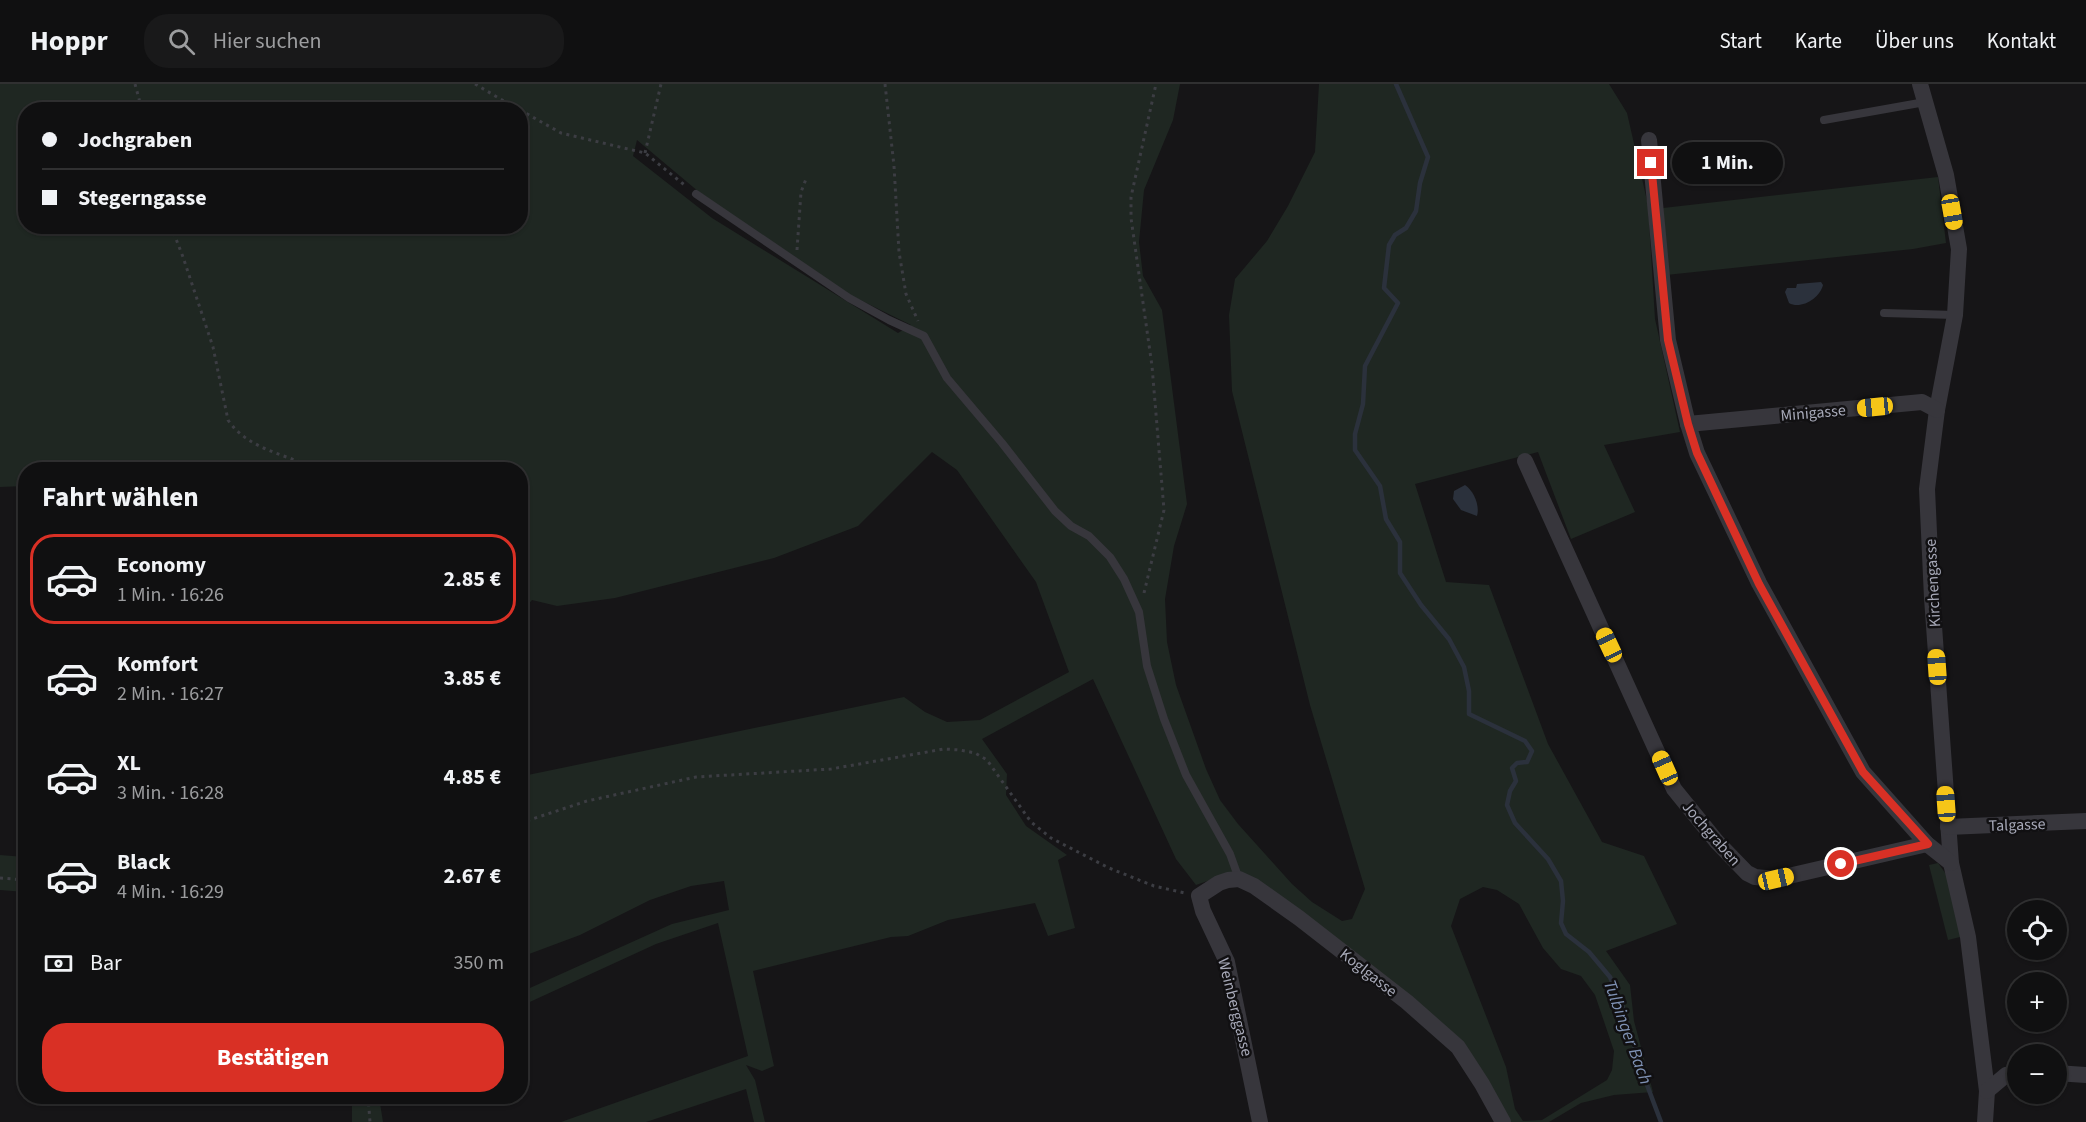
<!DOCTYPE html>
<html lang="de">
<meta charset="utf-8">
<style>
:root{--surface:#101011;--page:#19191a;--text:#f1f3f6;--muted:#9c9d9f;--line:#303031;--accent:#d93025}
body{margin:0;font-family:"Source Sans 3",sans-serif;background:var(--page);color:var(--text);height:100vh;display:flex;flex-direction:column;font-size:22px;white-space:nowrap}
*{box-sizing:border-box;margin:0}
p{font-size:20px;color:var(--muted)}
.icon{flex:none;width:33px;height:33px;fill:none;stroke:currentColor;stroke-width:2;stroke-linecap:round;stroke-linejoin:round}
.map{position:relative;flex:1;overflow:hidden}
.drawer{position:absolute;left:18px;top:378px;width:510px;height:642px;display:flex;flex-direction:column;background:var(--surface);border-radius:24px;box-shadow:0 2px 4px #0004,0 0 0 2px var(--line)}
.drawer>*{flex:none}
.guide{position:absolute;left:18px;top:18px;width:510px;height:132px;border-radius:24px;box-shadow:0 2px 4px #0004,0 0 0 2px var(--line);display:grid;align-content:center;height:132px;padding:0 24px;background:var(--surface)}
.buttons{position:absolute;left:2007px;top:816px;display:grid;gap:12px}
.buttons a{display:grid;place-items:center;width:60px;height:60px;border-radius:50%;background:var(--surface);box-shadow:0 2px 4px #0004,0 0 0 2px var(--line);font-size:30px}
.end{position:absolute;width:27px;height:27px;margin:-14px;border:8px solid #d93025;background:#fff;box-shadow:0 0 0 3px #fff}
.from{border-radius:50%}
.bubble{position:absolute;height:42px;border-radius:21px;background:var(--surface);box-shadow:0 2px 4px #0004,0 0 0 2px var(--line);font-size:20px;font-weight:700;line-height:42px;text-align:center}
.car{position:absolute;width:18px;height:36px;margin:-18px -9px;border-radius:8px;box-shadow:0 0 4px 2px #0007;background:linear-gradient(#f5c518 24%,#345 0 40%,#f5c518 0 76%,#345 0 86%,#f5c518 0)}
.guide b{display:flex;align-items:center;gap:21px;height:57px;font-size:22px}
.guide b+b{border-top:2px solid var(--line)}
.guide i{width:15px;height:15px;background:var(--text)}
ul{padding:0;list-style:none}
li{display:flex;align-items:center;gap:18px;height:90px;margin:0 12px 9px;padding:0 12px;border:3px solid transparent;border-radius:24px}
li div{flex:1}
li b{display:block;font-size:22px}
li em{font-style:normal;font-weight:700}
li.on{border-color:var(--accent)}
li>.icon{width:54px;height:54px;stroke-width:1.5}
h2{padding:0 24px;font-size:27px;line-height:72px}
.pay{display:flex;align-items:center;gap:15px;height:66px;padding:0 24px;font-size:22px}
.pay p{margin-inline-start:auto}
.primary-button{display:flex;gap:12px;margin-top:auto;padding:12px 24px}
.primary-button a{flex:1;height:69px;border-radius:24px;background:var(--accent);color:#fff;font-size:24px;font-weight:700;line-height:69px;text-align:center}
header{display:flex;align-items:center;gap:36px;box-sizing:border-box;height:84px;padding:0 30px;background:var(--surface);border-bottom:2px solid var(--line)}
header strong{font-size:28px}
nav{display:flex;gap:33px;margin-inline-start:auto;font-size:21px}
.search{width:420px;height:54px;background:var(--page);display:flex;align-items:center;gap:15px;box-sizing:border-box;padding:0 21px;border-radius:24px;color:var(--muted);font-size:22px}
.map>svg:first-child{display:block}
</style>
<header>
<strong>Hoppr</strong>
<div class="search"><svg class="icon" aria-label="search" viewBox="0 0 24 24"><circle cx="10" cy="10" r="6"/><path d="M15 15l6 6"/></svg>Hier suchen</div>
<nav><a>Start</a><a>Karte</a><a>Über uns</a><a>Kontakt</a></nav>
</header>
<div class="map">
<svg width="2086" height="1038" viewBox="0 0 2086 1038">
<rect width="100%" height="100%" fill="#161517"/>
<g fill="#1f2722" fill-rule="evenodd">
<path d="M 0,0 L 1180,0 L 1173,36 L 1144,106 L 1139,158 L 1143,192 L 1162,226 L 1187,420 L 1174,462 L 1165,515 L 1167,558 L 1176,601 L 1206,685 L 1220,716 L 1238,740 L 1292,800 L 1312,818 L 1342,837 L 1352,835 L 1365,805 L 1310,621 L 1232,307 L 1229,231 L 1235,195 L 1267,157 L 1288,122 L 1315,68 L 1319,0 L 1609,0 L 1627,29 L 1648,121 L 1655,235 L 1680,348 L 1604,361 L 1635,428 L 1571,455 L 1538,368 L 1415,400 L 1446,498 L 1489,501 L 1548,660 L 1602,758 L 1644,772 L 1677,840 L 1606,867 L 1630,901 L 1634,937 L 1653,1008 L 1614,1011 L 1581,1019 L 1549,1038 L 1508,1038 L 1470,972 L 1256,798 L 1222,792 L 1196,801 L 1176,775 L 1093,595 L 982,655 L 1007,690 L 1006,711 L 1026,742 L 1067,771 L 1058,776 L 1075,844 L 1048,852 L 1035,819 L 948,836 L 908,852 L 891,853 L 753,887 L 774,982 L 762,987 L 746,981 L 755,996 L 765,1038 L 754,1038 L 746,1005 L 646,1038 L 561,1038 L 748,972 L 718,839 L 656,860 L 521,922 L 521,908 L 672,840 L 729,826 L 724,797 L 691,802 L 650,816 L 580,851 L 521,873 L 521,675 L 523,692 L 904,613 L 925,628 L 947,638 L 980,636 L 1069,588 L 1036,498 L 957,386 L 932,368 L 858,442 L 774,474 L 615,514 L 557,522 L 532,516 L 521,528 L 520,386 L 26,386 L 25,402 L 0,403 ZM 26,26 L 520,26 L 520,142 L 26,142 ZM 637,56 L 699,108 L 852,212 L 911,241 L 898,249 L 712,134 L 633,72 ZM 1483,803 L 1497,806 L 1519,820 L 1543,864 L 1561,885 L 1581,892 L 1595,911 L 1614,967 L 1612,986 L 1607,996 L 1542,1036 L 1523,1037 L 1515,1025 L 1506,983 L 1451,842 L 1460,815 Z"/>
<path d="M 1938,93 L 1946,159 L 1913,165 L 1666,191 L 1663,124 Z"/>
<path d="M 0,771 L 25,773 L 25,808 L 0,806 Z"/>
<path d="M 1938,779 L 1951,797 L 1964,852 L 1948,856 L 1929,781 Z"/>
<path d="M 352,1013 L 379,1013 L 383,1038 L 352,1038 Z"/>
</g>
<g fill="#2b313c">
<path d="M 1821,198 L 1823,201 C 1820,214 1801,226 1789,219 L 1785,208 L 1787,204 L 1796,204 L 1797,200 Z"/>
<path d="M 1465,401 C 1474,407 1480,422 1477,432 L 1461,426 L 1453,415 L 1454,407 Z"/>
</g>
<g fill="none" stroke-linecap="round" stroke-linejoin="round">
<path stroke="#2b313c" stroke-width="4.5" d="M 1396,0 L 1428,73 L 1420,99 L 1416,127 L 1406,144 L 1395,151 L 1389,161 L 1384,204 L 1398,219 L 1365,282 L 1363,320 L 1355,350 L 1355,366 L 1380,402 L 1386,435 L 1400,458 L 1400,489 L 1421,521 L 1449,555 L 1464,583 L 1469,607 L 1469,630 L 1525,657 L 1532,667 L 1527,678 L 1517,679 L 1512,684 L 1516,697 L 1510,707 L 1507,721 L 1515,739 L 1548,775 L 1561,797 L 1563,817 L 1561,839 L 1566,850 L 1589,868 L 1610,893 L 1622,921 L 1641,985 L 1661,1038"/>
<g stroke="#3c3d43" stroke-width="3" stroke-dasharray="3 4.5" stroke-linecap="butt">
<path d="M 135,0 L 142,26"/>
<path d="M 475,0 L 519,26"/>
<path d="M 885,0 L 894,82 L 899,168 L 906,210 L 918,237"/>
<path d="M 520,26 L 561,49 L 645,69 L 687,103"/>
<path d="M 645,69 L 661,0"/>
<path d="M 171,142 L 183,173 L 213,263 L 228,336 C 248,366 289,371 319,386"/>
<path d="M 797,166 L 801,108 L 806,95"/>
<path d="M 1144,509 L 1164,426 L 1152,282 L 1131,134 L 1131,113 L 1156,0"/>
<path d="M 520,739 L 587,717 L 696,693 L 831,685 L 944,665 L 960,666 L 975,669 L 987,676 L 1031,738 L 1051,754 L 1109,784 L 1154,802 L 1185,809"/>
<path d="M 0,794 L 26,796"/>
<path d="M 368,1012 L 370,1038"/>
</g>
<g stroke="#37363c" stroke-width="8">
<path d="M 1824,36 L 1925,18"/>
<path d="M 696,110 L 849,214 L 889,236 L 924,252 L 947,294 L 1002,359 L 1055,427 L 1071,442 L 1089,452 L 1110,473 L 1124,495 L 1139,528 L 1147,582 L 1164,635 L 1186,691 L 1230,770 L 1239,795"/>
<path d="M 1884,229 L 1955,231"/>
</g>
<g stroke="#37363c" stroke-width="16">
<path d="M 1920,0 L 1946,91 L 1959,165 L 1955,231 L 1937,326 L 1927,405 L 1932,514 L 1951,779 L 1968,853 L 1987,1007 L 1985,1038"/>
<path d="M 1649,56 L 1668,256 L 1688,340 L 1697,369 L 1759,499 L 1863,688 L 1927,760 L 1951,779"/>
<path d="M 1688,340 L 1922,318 L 1937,326"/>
<path d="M 1525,377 L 1674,705 L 1717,758 L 1747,789 L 1755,793 L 1776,795 L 1927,760"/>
<path d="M 1948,743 L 2086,737"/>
<path d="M 2056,989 L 2086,991"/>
<path d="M 1987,1007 L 2006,991 L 2018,989"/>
<path d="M 1260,1038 L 1227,878 L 1203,827 L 1199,812 L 1219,799 L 1228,796 L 1239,795 L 1254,802 L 1299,834 L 1407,918 L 1458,963 L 1482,1000 L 1503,1038"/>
</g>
</g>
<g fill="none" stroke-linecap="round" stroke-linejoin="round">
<path stroke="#d93025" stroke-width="8" d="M 1651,79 L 1668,256 L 1688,340 L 1697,369 L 1759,500 L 1863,688 L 1928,760 L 1841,780"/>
</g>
<g text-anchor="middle" stroke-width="5" stroke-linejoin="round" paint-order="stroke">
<g font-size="16" fill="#a7a9b8" stroke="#111012">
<text transform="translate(1813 328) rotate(-5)" y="6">Minigasse</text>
<text transform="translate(1932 499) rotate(-93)" y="6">Kirchengasse</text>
<text transform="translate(2017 740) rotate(-2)" y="6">Talgasse</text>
<text transform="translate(1712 749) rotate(49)" y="6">Jochgraben</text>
<text transform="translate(1369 888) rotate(38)" y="6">Koglgasse</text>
<text transform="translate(1236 923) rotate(76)" y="6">Weinberggasse</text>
</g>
<g font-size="18" font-style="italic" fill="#7e90b3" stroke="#111012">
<text transform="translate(1628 948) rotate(70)" y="6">Tulbinger Bach</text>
</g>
</g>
</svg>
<div class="buttons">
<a><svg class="icon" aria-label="locate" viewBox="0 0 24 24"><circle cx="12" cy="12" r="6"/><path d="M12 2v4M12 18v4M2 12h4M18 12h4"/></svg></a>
<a>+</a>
<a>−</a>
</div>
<i class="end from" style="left:1841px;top:780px"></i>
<i class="end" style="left:1651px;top:79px"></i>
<div class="bubble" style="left:1672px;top:58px;width:111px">1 Min.</div>
<i class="car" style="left:1952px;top:128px;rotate:170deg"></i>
<i class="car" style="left:1875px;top:323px;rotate:264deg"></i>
<i class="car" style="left:1609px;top:561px;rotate:335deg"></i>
<i class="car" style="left:1937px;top:583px;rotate:356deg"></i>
<i class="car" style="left:1665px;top:684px;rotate:336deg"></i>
<i class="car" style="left:1946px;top:720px;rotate:356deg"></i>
<i class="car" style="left:1776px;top:795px;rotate:77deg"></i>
<div class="guide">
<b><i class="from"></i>Jochgraben</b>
<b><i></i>Stegerngasse</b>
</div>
<section class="drawer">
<h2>Fahrt wählen</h2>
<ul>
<li class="on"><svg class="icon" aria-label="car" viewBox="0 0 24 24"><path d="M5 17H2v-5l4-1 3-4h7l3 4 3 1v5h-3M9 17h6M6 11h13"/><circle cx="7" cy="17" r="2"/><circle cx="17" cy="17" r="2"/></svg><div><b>Economy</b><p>1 Min. · 16:26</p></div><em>2.85 €</em></li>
<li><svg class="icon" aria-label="car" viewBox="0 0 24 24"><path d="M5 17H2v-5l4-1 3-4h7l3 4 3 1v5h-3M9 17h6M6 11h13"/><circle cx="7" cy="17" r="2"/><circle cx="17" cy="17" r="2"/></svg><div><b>Komfort</b><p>2 Min. · 16:27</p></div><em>3.85 €</em></li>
<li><svg class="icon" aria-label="car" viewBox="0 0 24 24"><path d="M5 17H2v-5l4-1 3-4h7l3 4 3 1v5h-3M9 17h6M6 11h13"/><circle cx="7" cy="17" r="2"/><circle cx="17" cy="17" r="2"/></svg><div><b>XL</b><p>3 Min. · 16:28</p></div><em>4.85 €</em></li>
<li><svg class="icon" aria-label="car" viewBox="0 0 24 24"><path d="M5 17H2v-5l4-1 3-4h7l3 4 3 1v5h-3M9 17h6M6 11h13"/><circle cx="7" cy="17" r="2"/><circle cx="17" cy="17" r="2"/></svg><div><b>Black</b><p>4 Min. · 16:29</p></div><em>2.67 €</em></li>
</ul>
<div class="pay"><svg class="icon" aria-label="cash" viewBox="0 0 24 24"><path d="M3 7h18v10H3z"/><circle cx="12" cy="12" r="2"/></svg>Bar<p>350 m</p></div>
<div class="primary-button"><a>Bestätigen</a></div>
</section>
</div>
